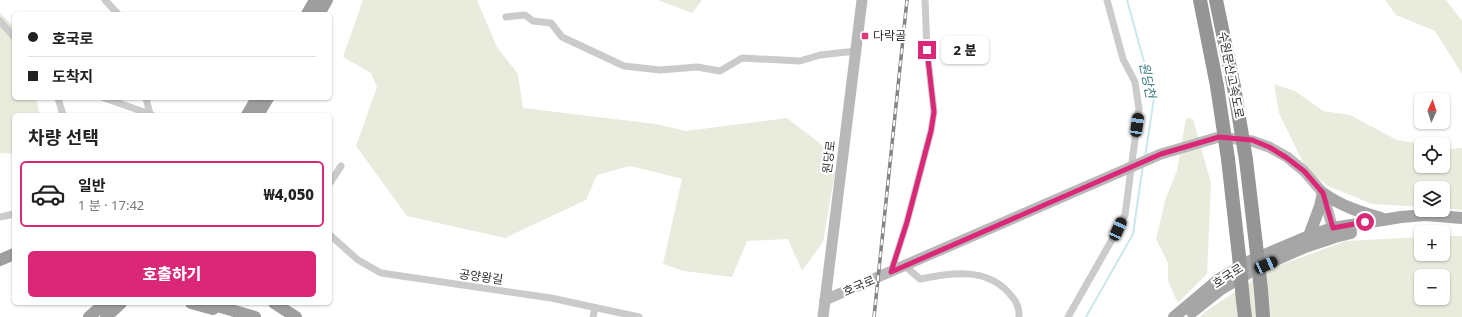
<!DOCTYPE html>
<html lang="ko">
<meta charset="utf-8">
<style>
:root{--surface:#fff;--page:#f2f2f2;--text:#222;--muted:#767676;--line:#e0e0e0;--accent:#db2777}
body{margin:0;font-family:"Noto Sans","Noto Sans KR",sans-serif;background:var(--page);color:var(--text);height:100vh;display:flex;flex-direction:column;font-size:15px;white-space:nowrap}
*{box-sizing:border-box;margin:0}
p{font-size:13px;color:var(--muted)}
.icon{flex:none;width:22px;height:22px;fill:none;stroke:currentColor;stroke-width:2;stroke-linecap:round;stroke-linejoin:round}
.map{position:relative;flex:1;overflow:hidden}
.sheet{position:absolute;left:12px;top:113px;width:320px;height:192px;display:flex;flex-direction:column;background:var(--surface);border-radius:6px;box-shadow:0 1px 3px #0004}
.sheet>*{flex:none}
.hud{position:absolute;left:12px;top:12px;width:320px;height:88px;border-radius:6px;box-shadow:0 1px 3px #0004;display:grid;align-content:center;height:88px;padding:0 16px;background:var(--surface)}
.needle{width:26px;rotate:3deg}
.fabs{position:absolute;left:1414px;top:93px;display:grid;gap:8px}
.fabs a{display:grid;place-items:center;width:36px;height:36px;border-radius:6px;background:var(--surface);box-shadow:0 1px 3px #0004;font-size:20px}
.end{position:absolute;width:18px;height:18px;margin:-9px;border:5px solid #db2777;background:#fff;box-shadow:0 0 0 2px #fff}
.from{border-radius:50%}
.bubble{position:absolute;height:28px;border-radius:6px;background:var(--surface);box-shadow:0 1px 3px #0004;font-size:13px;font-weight:800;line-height:28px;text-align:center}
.car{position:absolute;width:12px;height:24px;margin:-12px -6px;border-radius:5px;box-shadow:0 0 3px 1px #0007;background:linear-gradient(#222 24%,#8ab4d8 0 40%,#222 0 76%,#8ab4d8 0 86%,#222 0)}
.hud b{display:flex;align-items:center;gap:14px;height:38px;font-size:15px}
.hud b+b{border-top:1px solid var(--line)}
.hud i{width:10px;height:10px;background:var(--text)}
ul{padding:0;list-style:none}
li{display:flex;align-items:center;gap:12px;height:66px;margin:0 8px 6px;padding:0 8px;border:2px solid transparent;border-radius:6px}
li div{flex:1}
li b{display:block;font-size:15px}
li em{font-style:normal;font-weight:800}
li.selected{border-color:var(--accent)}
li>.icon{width:36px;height:36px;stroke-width:1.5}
h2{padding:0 16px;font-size:18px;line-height:48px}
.cta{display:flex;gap:8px;margin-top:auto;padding:8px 16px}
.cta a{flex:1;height:46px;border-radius:6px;background:var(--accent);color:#fff;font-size:16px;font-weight:800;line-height:46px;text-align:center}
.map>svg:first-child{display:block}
</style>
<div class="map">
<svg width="1462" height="317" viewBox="0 0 1462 317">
<rect width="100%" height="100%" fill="#fff"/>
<g fill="#e9ebdd" fill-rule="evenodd">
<path d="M 363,0 L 477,0 L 497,47 L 518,74 L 523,108 L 656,124 L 686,131 L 787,118 L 822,145 L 835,172 L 823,242 L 802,271 L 788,239 L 747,241 L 732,277 L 684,271 L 663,264 L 682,179 L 630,166 L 597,175 L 586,200 L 505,238 L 407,216 L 356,146 L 377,87 L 371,73 L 343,57 Z"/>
<path d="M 658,0 L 702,0 L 692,13 Z"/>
<path d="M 1385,0 L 1446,0 L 1462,21 L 1462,74 L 1435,31 L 1396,15 Z"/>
<path d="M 0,13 L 14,27 L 14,98 L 36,98 L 40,115 L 14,115 L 14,154 L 0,153 Z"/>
<path d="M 1274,84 L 1295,91 L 1323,111 L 1350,115 L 1397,140 L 1422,144 L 1421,166 L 1443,166 L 1443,148 L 1452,149 L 1462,148 L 1462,210 L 1443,208 L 1443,188 L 1421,188 L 1421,207 L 1372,204 L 1328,186 L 1306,169 L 1279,113 Z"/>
<path d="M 1186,118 L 1193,119 L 1211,183 L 1207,274 L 1178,303 L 1168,281 L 1168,263 L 1156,239 L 1166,197 L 1177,171 Z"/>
<path d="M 1443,236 L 1462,236 L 1462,317 L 1200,317 L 1206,311 L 1272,268 L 1346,241 L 1421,237 L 1421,254 L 1443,254 ZM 1421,276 L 1443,276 L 1443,298 L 1421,298 Z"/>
</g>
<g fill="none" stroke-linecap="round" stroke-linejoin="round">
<g stroke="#cae8ea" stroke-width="2">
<path d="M 1127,0 L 1154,98 L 1145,157"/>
<path d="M 1086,317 L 1133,234 L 1143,165"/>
</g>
<g stroke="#cbcbcb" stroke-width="7">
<path d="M 105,0 L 118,14"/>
<path d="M 506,17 L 525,15 L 533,21 L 551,23 L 562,37 L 624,66 L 660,70 L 697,67 L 720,71 L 742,58 L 800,61 L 820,55 L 856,51"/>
<path d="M 0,21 L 14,37"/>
<path d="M 58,98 L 63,115"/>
<path d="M 104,98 L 150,114"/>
<path d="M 146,98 L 150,114 L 152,115"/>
<path d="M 330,183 L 341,166"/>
<path d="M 0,217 L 14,214"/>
<path d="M 330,235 L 358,260 L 381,273 L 551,298 L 639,317"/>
<path d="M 905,266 L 920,279 C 950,273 985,267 1008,292 C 1011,296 1016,300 1017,305 C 1019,308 1019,313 1019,317"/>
<path d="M 891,272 L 907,222 L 931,131 L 934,112 L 927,50 L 925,0"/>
<path d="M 593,317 L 595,308"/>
<path d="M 1068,317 L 1118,229 L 1125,215 L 1139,109 L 1135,82 L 1123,59 L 1107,0"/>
</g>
<g stroke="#b8b8b8" stroke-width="11">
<path d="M 825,300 L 1161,154 L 1219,137 L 1252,141 L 1269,147 L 1287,157 L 1304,171 L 1323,193 L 1335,237"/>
<path d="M 823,317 L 862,0"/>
</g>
<g stroke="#a6a6a6" stroke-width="12">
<path d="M 1309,236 L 1320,206 L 1323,193 C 1341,206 1360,212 1381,218"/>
<path d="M 1192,312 L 1221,289 L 1253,270 L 1305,247 L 1335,237 L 1351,233"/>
<path d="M 1174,317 L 1218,280 L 1250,261 L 1309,236 L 1333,228 L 1401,217 L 1425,215 L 1462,218"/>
</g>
<g stroke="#9e9e9e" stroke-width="12">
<path d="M 307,14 L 315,0"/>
<path d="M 319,14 L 327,0"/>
<path d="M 247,115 L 257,98"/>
<path d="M 258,115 L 268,98"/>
<path d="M 0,260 L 14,254"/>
<path d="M 191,303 L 213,309"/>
<path d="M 207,303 L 255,317"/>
<path d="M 274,303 L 296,317"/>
<path d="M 89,317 L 105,303"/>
<path d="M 106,317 L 121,303"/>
</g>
<g stroke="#959595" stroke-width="14">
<path d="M 1200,0 L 1217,86"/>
<path d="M 1216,0 L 1234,87"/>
<path d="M 1228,159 L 1239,256"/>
<path d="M 1246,160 L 1256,245"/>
<path d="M 1261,290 L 1263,317"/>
<path d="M 1243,301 L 1245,317"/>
</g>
<g stroke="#838383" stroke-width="3.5">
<path id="rail" d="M 874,317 L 907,0"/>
</g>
<use href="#rail" stroke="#fff" stroke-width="2" stroke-dasharray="6" stroke-linecap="butt"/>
<g stroke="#959595" stroke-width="14">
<path d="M 1217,86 L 1228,159"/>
<path d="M 1234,87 L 1246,160"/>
<path d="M 1256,245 L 1261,290"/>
<path d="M 1239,256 L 1243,301"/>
</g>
</g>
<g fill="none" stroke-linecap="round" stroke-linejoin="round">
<path stroke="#db2777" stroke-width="5" d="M 927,50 L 934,112 L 931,131 L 907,222 L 891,272 L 1161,154 L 1219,137 L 1252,140 L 1269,147 L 1287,158 L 1304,171 L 1323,193 L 1333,228 L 1365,222"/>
</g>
<rect fill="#db3a7a" stroke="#fff" stroke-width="1.5" x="861" y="32" width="8" height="8" rx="2"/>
<g text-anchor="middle" stroke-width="4" stroke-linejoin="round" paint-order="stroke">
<g font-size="12" fill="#2e2e2e" stroke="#fff" text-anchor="start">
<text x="873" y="40">다락골</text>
</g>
<g font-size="12" fill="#2e2e2e" stroke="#fff">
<text transform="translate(1231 75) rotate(79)" y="4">수원문산고속도로</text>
<text transform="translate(829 157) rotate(-83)" y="4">원당로</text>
<text transform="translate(1228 276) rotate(-33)" y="4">호국로</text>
<text transform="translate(481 277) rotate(8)" y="4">공양왕길</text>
<text transform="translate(859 286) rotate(-23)" y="4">호국로</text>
</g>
<g font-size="13" font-style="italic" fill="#3c7b80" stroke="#fff">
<text transform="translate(1148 80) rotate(78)" y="5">원당천</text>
</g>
</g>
</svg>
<div class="fabs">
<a><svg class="needle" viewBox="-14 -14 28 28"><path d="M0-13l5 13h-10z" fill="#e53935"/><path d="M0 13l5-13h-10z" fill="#767676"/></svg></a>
<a><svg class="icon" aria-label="locate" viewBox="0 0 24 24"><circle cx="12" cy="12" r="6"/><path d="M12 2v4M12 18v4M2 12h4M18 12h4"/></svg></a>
<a><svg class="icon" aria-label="layers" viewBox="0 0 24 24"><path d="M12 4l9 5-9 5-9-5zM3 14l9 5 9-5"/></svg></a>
<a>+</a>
<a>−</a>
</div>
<i class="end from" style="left:1365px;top:222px"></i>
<i class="end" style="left:927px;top:50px"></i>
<div class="bubble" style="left:941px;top:36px;width:48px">2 분</div>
<i class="car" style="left:1137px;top:125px;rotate:8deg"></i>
<i class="car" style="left:1118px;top:229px;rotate:24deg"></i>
<i class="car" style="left:1266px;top:265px;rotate:66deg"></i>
<div class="hud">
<b><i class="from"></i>호국로</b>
<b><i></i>도착지</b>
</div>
<section class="sheet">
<h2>차량 선택</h2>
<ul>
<li class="selected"><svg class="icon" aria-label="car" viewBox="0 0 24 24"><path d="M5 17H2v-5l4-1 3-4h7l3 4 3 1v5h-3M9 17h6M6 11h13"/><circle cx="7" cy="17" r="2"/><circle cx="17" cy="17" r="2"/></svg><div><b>일반</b><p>1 분 · 17:42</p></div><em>₩4,050</em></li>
</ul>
<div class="cta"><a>호출하기</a></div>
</section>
</div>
